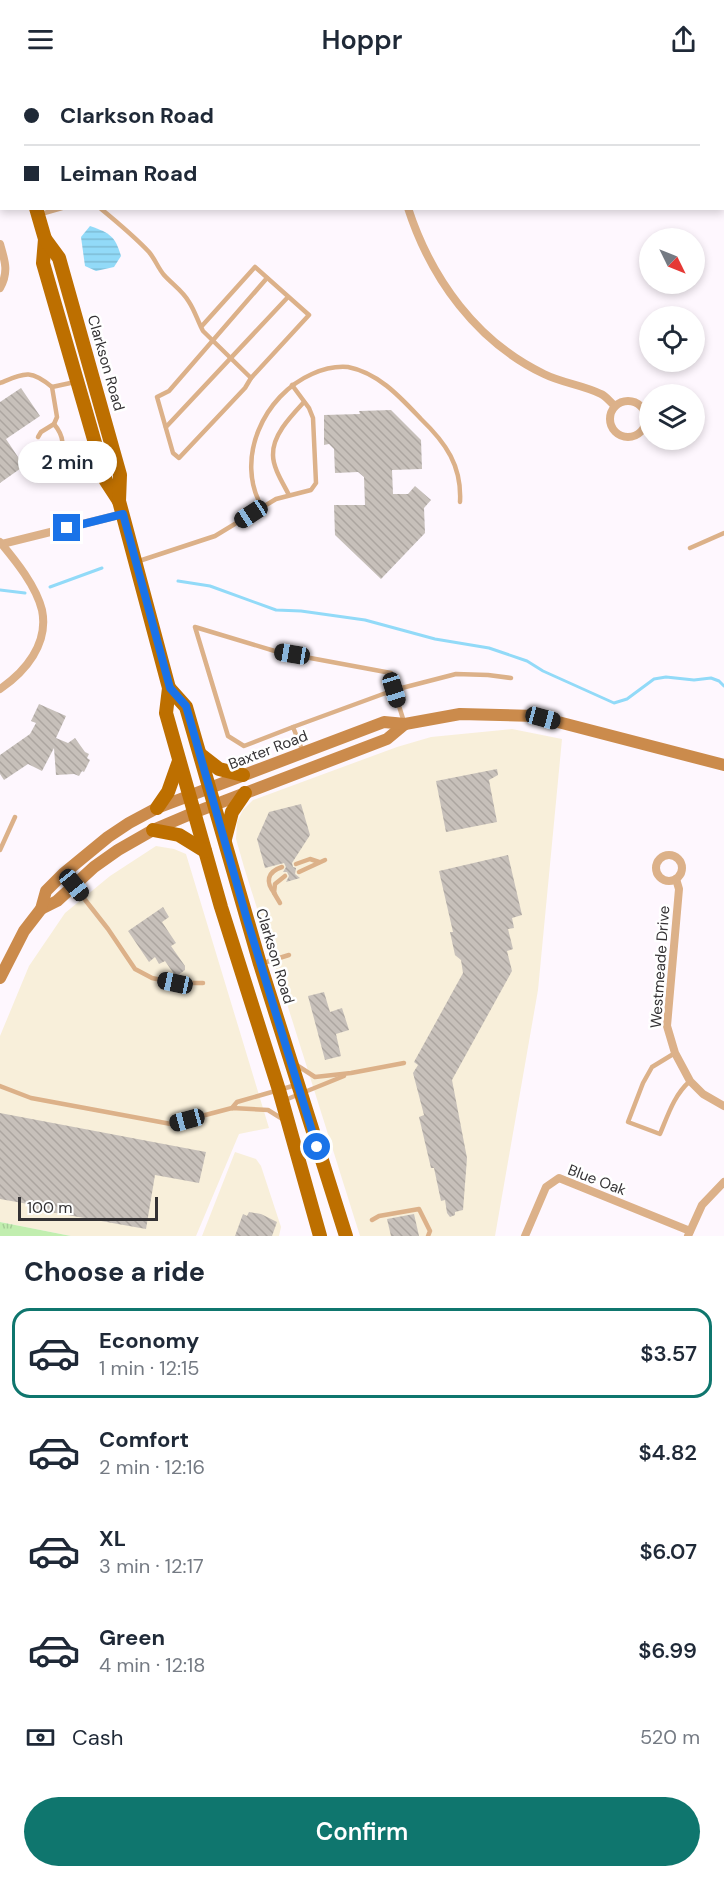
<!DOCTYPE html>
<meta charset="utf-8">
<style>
:root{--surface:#fff;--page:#f6f6f7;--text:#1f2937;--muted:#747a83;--line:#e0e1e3;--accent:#0f766e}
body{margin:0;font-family:"DM Sans",sans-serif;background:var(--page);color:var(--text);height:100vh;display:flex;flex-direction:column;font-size:22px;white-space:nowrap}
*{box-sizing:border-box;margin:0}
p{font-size:20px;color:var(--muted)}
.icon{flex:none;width:33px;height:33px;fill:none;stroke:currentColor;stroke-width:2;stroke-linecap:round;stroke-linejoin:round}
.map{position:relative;height:1158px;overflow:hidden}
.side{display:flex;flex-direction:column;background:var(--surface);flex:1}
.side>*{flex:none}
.top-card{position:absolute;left:0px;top:0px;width:724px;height:132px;box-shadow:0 3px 9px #0003;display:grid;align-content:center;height:132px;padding:0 24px;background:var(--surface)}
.needle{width:39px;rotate:133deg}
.controls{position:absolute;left:639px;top:150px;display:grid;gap:12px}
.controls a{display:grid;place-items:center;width:66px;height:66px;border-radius:50%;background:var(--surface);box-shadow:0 3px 9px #0003;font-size:30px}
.scale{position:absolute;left:18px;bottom:15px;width:140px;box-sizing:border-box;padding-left:6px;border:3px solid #343234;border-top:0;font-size:16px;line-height:21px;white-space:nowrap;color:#343234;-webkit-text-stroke:4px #fff;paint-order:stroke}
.end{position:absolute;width:27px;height:27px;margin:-14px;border:8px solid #1a73e8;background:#fff;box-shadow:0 0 0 3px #fff}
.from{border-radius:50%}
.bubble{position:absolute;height:42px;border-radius:21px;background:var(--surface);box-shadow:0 3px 9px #0003;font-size:20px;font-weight:600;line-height:42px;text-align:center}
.car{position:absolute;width:18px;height:36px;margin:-18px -9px;border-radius:8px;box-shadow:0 0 4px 2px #0007;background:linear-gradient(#222 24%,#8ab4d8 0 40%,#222 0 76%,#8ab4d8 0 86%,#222 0)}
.top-card b{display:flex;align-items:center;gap:21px;height:57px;font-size:22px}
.top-card b+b{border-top:2px solid var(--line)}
.top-card i{width:15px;height:15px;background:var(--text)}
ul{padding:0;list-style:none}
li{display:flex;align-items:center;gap:18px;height:90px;margin:0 12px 9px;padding:0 12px;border:3px solid transparent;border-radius:18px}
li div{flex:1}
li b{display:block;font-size:22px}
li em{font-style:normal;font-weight:600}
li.selected{border-color:var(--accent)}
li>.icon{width:54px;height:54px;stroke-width:1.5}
h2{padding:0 24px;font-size:27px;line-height:72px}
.pay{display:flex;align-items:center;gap:15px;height:66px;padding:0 24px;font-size:22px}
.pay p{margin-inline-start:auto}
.primary-button{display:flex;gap:12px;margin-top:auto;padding:12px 24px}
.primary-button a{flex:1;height:69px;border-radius:36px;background:var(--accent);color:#fff;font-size:24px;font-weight:600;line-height:69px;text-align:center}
header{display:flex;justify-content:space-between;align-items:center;height:78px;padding:0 24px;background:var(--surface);font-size:27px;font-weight:600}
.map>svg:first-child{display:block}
</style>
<header><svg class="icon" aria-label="menu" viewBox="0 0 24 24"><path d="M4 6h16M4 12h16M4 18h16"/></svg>Hoppr<svg class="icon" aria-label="share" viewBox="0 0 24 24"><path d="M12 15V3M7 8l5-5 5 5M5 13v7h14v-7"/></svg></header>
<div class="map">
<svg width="724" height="1158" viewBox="0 0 724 1158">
<defs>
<pattern id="park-tufts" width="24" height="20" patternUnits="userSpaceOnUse" patternTransform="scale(1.5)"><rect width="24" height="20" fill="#c1eeaf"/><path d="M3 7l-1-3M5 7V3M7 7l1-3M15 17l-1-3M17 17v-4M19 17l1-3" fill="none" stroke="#a6cd97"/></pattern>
<pattern id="water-rules" width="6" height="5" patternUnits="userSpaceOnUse" patternTransform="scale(1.5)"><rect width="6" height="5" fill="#92daf8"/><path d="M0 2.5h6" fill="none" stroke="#7ebcd5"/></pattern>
<pattern id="building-back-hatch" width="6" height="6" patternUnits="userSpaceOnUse" patternTransform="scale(1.5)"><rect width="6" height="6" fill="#c7c0ba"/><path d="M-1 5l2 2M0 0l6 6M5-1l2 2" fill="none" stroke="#aca5a0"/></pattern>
</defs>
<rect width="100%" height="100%" fill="#fef7fe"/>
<g fill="#f8efda">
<path d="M 512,651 L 562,661 L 538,912 L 495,1158 L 360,1158 L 244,789 L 236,761 L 237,744 L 243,732 L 253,722 L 397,669 L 431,659 Z"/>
<path d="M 156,768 L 174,771 L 186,776 L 269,1050 L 239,1056 L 196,1158 L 71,1158 L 0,1144 L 0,958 L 29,888 L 65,835 L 110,798 Z"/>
<path d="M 235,1074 L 256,1081 L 261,1088 L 281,1149 L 279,1158 L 202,1158 Z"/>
</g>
<path fill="url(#park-tufts)" d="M 0,1144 L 71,1158 L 0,1158 Z"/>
<path fill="url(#water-rules)" d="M 90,148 C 110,155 115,158 121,178 L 114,189 L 96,193 L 85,188 L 81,159 Z"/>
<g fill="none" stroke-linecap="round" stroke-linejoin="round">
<g stroke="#92daf8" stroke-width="3">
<path d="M 178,503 L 210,508 L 276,532 L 301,533 L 365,542 L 435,561 L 489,570 L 527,583 L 543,593 L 614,625 L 627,621 L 654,601 L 666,599 L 694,602 L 711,600 L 719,603 L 724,608"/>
<path d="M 50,509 L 102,490"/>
<path d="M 0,512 L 25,515"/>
</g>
</g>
<g fill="url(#building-back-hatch)">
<path d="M 21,310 L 40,338 L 6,361 L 24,388 L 0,405 L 0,324 Z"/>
<path d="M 391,332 L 421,362 L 422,391 L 392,392 L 393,416 L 408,416 L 415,408 L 431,422 L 424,430 L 425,455 L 381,501 L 335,457 L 334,427 L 365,427 L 364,399 L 358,394 L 335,395 L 334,371 L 329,366 L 324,367 L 324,337 L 360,336 L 359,333 Z"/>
<path d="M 39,626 L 66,638 L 56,660 L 68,665 L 75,660 L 85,674 L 89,676 L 87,680 L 90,682 L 84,694 L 82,693 L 79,698 L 74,696 L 56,697 L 54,670 L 42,693 L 28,686 L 4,702 L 0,696 L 0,677 L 30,656 L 36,645 L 31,643 Z"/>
<path d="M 497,691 L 498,697 L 489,702 L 497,744 L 446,754 L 436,703 Z"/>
<path d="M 301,726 L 310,757 L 292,785 L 293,789 L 296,790 L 295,796 L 300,800 L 286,804 L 289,798 L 287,794 L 283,794 L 286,789 L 284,785 L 265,790 L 257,761 L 269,734 Z"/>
<path d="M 508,777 L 522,837 L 512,840 L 514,850 L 508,851 L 513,871 L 507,873 L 512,893 L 452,1002 L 467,1080 L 463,1132 L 455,1134 L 455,1137 L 450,1139 L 447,1135 L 445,1122 L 441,1123 L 434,1090 L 431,1090 L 419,1039 L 424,1037 L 413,995 L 418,987 L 414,984 L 463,895 L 461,882 L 455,877 L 450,854 L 453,854 L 439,793 Z"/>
<path d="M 163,829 L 169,839 L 162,844 L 176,865 L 171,868 L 185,888 L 185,892 L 178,897 L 174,896 L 165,883 L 159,886 L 155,879 L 149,884 L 128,853 Z"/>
<path d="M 324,914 L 330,934 L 342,930 L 349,952 L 336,956 L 341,978 L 325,982 L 308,918 Z"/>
<path d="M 0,1035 L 206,1074 L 199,1105 L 155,1097 L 146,1151 L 28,1130 L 28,1126 L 0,1121 Z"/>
<path d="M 249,1134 L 261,1136 L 277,1144 L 272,1158 L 235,1158 L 243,1136 L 247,1138 Z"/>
<path d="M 414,1136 L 419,1158 L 391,1158 L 387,1141 Z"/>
</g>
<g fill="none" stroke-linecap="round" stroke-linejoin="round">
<g stroke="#dcb189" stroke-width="4.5">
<path d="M 100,130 C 117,144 134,158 149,174 C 155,181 158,190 164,197 C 172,206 183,213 189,224 C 195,233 198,244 203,253 L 251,300 L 309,237 L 255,189 L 201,249"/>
<path d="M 41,136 L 62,130"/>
<path d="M 251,300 L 245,310 L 179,380 L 173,375 L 157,319 L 169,313 L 267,200"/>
<path d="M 0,305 C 25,295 30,291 52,309 L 75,304"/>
<path d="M 52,309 L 57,339 L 54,346"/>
<path d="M 166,349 L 288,219"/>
<path d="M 35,371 L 36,381 L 48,389 L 59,385 C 64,369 65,359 54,346 L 41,354 L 38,359"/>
<path d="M 289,417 C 283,405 273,390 273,377 C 272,357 292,337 304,324"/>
<path d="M 262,429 C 234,381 264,317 312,296 C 323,291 336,288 348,289 C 379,295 401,320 421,341 C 446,365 462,388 460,424"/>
<path d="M 690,470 L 724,455"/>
<path d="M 139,483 L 215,458 L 276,421 L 311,412 L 316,405 L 313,340 L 309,330 L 292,307"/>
<path d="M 293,649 L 394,612 L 404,644"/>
<path d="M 303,674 L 293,649 L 244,668 L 228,658 L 195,549 L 278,574 L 391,595 L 394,612 L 456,596 L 488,597 L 511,600"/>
<path d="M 0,772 L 15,739"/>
<path d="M 296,786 L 310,781 L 319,784"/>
<path d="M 299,794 L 325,782"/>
<path d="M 75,809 L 108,851 L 135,891 L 152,900 L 175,905 L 203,905"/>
<path d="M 275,816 C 265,804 267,794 282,789"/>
<path d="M 280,825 L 274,815 L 275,806 L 285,798"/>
<path d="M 263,885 L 289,877"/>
<path d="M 675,975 L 652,989 L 643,1005 L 628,1044 L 660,1056 C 668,1037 674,1017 690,1003"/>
<path d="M 295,986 L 315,999 L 351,995 L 404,985"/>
<path d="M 0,1008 L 31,1020 L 171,1046 L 232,1030 L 268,1032 L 284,1042"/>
<path d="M 285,1022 L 344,998"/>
<path d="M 232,1030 L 237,1024 L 296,1007"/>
<path d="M 372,1142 L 379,1138 L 419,1131 L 430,1153 L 428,1158"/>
</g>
<g stroke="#dcb189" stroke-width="8">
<path d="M 157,0 L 160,2"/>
<path d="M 283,0 L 288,2"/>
<path d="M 535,0 L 537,2"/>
<path d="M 228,2 L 237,0"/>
<path d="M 548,2 L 550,0"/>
<path d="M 723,64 L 724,64"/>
<path d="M 408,130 C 431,201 477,264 544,296 C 562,305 583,307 601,316 C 606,318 610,324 615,328"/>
<path d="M 0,166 C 5,183 9,194 0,210"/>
<circle cx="628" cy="341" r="18"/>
<path d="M 0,464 C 16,483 36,508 42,532 C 49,566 25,594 0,611"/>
<path d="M 2,466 L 123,436"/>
<circle cx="669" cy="790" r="13"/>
<path d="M 676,801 L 679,811 L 667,948 L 675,975 L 690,1003 L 703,1016 L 724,1028"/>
<path d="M 525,1158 L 546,1109 L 559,1100 L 690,1153"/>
<path d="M 688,1158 L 702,1127 L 724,1104"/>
</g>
<g stroke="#cb8b4c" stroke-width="12">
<path d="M 41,831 L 57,823 L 94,789 L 118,772 L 153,752 L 193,735 L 387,661 L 405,646"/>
<path d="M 0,900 L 24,853 L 41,831 L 46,813 L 63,796 L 108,759 L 129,745 L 157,730 L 384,644 L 405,646 L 460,636 L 535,638 L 724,687"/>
</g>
<g stroke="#bd6f00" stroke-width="14">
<path d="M 0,3 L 2,8"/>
<path d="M 36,130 L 45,161 L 43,185 L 106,403 L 119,423"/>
<path d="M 45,161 L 59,180 L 120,397 L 119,423 L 169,610 L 166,635 L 221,829 L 279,1012 L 320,1158"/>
<path d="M 169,610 L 186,629 L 260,886 L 346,1158"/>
<path d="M 201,677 L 219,691 L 243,697"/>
<path d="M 157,730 L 168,714 L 179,683"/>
<path d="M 153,752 L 179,757 L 205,773"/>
<path d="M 225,761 L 232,734 L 245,715"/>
</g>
</g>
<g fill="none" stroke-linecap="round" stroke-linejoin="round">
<path stroke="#1a73e8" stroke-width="8" d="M 67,450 L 123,436 L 170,610 L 186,628 L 248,845 L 317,1069"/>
</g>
<g text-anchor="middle" stroke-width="5" stroke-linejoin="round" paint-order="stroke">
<g font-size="15" fill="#343234" stroke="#fff">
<text transform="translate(106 285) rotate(74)" y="5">Clarkson Road</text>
<text transform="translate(268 672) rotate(-21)" y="5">Baxter Road</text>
<text transform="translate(275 878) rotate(73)" y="5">Clarkson Road</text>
<text transform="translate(660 889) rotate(-86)" y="5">Westmeade Drive</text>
<text transform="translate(597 1102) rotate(21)" y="5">Blue Oak</text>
</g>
</g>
</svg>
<div class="controls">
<a><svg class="needle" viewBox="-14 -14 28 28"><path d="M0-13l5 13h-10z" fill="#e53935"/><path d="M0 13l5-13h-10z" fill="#747a83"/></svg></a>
<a><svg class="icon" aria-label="locate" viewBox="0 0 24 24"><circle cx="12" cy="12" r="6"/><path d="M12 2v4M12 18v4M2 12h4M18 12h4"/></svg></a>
<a><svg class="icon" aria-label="layers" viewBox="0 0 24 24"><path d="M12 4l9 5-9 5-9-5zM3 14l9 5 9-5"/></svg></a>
</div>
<div class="scale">100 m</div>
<i class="end from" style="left:317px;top:1069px"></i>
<i class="end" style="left:67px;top:450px"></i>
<div class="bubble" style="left:18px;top:363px;width:99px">2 min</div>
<i class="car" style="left:251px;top:436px;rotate:237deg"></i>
<i class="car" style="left:292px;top:576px;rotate:279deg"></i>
<i class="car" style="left:394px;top:612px;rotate:163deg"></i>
<i class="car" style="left:543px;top:640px;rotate:105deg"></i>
<i class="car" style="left:74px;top:807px;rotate:141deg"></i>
<i class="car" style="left:175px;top:905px;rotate:282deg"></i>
<i class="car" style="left:187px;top:1042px;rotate:255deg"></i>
<div class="top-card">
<b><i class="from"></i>Clarkson Road</b>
<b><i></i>Leiman Road</b>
</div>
</div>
<section class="side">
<h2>Choose a ride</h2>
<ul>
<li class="selected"><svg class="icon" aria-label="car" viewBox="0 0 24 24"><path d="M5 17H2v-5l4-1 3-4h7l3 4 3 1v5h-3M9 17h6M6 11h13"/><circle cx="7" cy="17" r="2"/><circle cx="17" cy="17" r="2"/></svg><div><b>Economy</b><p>1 min · 12:15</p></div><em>$3.57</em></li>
<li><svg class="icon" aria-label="car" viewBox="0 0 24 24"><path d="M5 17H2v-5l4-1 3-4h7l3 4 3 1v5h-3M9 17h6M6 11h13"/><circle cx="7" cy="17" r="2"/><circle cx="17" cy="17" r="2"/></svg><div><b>Comfort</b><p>2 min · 12:16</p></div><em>$4.82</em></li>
<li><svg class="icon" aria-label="car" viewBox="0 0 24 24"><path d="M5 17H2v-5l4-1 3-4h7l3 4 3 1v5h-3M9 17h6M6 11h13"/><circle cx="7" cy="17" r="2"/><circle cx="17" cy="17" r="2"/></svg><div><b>XL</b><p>3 min · 12:17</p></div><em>$6.07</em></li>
<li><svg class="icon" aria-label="car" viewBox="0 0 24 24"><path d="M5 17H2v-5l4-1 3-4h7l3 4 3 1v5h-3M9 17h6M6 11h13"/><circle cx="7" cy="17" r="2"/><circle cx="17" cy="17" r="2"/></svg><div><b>Green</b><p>4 min · 12:18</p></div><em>$6.99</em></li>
</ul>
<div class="pay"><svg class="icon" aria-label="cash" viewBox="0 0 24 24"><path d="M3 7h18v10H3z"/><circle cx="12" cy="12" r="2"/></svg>Cash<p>520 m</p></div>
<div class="primary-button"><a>Confirm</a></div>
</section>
